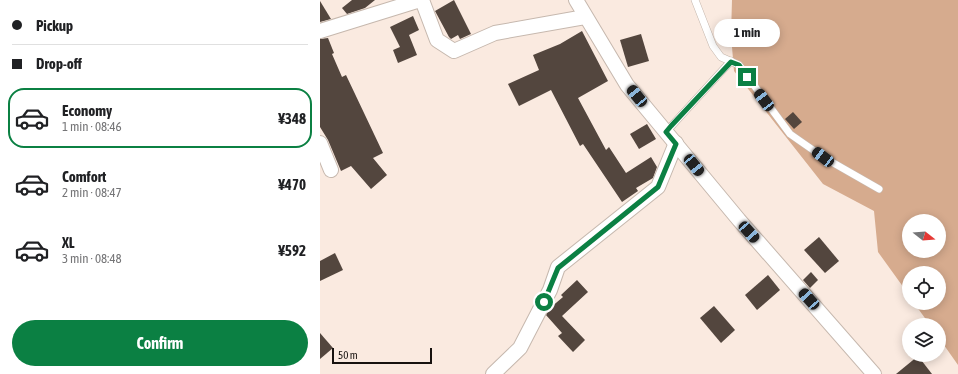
<!DOCTYPE html>
<meta charset="utf-8">
<style>
:root{--surface:#fff;--page:#f2f2f2;--text:#202124;--muted:#757577;--line:#e0e0e0;--accent:#0b8043}
body{margin:0;font-family:"Asap Condensed",sans-serif;background:var(--page);color:var(--text);height:100vh;display:flex;flex-direction:column;font-size:15px;white-space:nowrap}
*{box-sizing:border-box;margin:0}
p{font-size:13px;color:var(--muted)}
.icon{flex:none;width:22px;height:22px;fill:none;stroke:currentColor;stroke-width:2;stroke-linecap:round;stroke-linejoin:round}
.map{position:relative;flex:1;overflow:hidden}
.sheet{display:flex;flex-direction:column;background:var(--surface);width:320px}
.sheet>*{flex:none}
.top-card{display:grid;align-content:center;height:88px;padding:0 12px;background:var(--surface)}
.needle{width:26px;rotate:107deg}
.tools{position:absolute;left:582px;top:214px;display:grid;gap:8px}
.tools a{display:grid;place-items:center;width:44px;height:44px;border-radius:50%;background:var(--surface);box-shadow:0 2px 10px #0003;font-size:20px}
.scale{position:absolute;left:12px;bottom:10px;width:100px;box-sizing:border-box;padding-left:4px;border:2px solid #17120f;border-top:0;font-size:11px;line-height:14px;white-space:nowrap;color:#17120f;-webkit-text-stroke:3px #faeae0;paint-order:stroke}
.end{position:absolute;width:18px;height:18px;margin:-9px;border:5px solid #0b8043;background:#fff;box-shadow:0 0 0 2px #fff}
.from{border-radius:50%}
.bubble{position:absolute;height:28px;border-radius:14px;background:var(--surface);box-shadow:0 2px 10px #0003;font-size:13px;font-weight:700;line-height:28px;text-align:center}
.car{position:absolute;width:12px;height:24px;margin:-12px -6px;border-radius:5px;box-shadow:0 0 3px 1px #0007;background:linear-gradient(#222 24%,#8ab4d8 0 40%,#222 0 76%,#8ab4d8 0 86%,#222 0)}
.top-card b{display:flex;align-items:center;gap:14px;height:38px;font-size:15px}
.top-card b+b{border-top:1px solid var(--line)}
.top-card i{width:10px;height:10px;background:var(--text)}
ul{padding:0;list-style:none}
li{display:flex;align-items:center;gap:12px;height:60px;margin:0 8px 6px;padding:0 4px;border:2px solid transparent;border-radius:16px}
li div{flex:1}
li b{display:block;font-size:15px}
li em{font-style:normal;font-weight:700}
li.active{border-color:var(--accent)}
li>.icon{width:36px;height:36px;stroke-width:1.5}
.primary-button{display:flex;gap:8px;margin-top:auto;padding:8px 12px}
.primary-button a{flex:1;height:46px;border-radius:24px;background:var(--accent);color:#fff;font-size:16px;font-weight:700;line-height:46px;text-align:center}
main{display:flex;flex:1;min-height:0}
.map>svg:first-child{display:block}
</style>
<main>
<section class="sheet">
<div class="top-card">
<b><i class="from"></i>Pickup</b>
<b><i></i>Drop-off</b>
</div>
<ul>
<li class="active"><svg class="icon" aria-label="car" viewBox="0 0 24 24"><path d="M5 17H2v-5l4-1 3-4h7l3 4 3 1v5h-3M9 17h6M6 11h13"/><circle cx="7" cy="17" r="2"/><circle cx="17" cy="17" r="2"/></svg><div><b>Economy</b><p>1 min · 08:46</p></div><em>¥348</em></li>
<li><svg class="icon" aria-label="car" viewBox="0 0 24 24"><path d="M5 17H2v-5l4-1 3-4h7l3 4 3 1v5h-3M9 17h6M6 11h13"/><circle cx="7" cy="17" r="2"/><circle cx="17" cy="17" r="2"/></svg><div><b>Comfort</b><p>2 min · 08:47</p></div><em>¥470</em></li>
<li><svg class="icon" aria-label="car" viewBox="0 0 24 24"><path d="M5 17H2v-5l4-1 3-4h7l3 4 3 1v5h-3M9 17h6M6 11h13"/><circle cx="7" cy="17" r="2"/><circle cx="17" cy="17" r="2"/></svg><div><b>XL</b><p>3 min · 08:48</p></div><em>¥592</em></li>
</ul>
<div class="primary-button"><a>Confirm</a></div>
</section>
<div class="map">
<svg width="638" height="374" viewBox="0 0 638 374">
<rect width="100%" height="100%" fill="#faeae0"/>
<path fill="#d6ab8e" fill-rule="evenodd" d="M 412,0 L 638,0 L 638,365 L 619,338 L 619,325 L 610,325 L 594,303 L 619,303 L 619,273 L 589,273 L 589,295 L 558,252 L 554,211 L 503,184 L 414,71 L 411,35 ZM 589,221 L 619,221 L 619,251 L 589,251 Z"/>
<g fill="#53463e">
<path d="M 32,0 L 55,0 L 45,8 L 27,14 L 22,8 Z"/>
<path d="M 134,0 L 151,34 L 140,39 L 138,35 L 131,39 L 129,37 L 115,11 Z"/>
<path d="M 0,1 L 11,19 L 0,22 Z"/>
<path d="M 93,16 L 99,30 L 89,35 L 97,55 L 78,63 L 73,50 L 80,47 L 70,27 Z"/>
<path d="M 262,31 L 288,81 L 258,98 L 286,150 L 289,147 L 306,173 L 331,157 L 337,167 L 333,178 L 316,188 L 318,191 L 302,202 L 263,144 L 260,146 L 231,90 L 199,106 L 188,84 L 219,70 L 213,55 L 240,44 Z"/>
<path d="M 321,34 L 329,61 L 308,67 L 300,40 Z"/>
<path d="M 8,38 L 14,53 L 12,54 L 22,77 L 26,75 L 63,153 L 53,158 L 67,175 L 51,189 L 31,166 L 21,171 L 8,140 L 0,127 L 0,39 Z"/>
<path d="M 473,112 L 482,122 L 474,129 L 465,119 Z"/>
<path d="M 327,124 L 336,139 L 319,149 L 310,134 Z"/>
<path d="M 499,237 L 519,261 L 505,273 L 484,250 Z"/>
<path d="M 15,253 L 23,270 L 0,281 L 0,261 Z"/>
<path d="M 491,272 L 498,280 L 490,288 L 483,280 Z"/>
<path d="M 448,275 L 460,290 L 437,310 L 425,295 Z"/>
<path d="M 257,280 L 268,292 L 242,316 L 265,340 L 253,352 L 238,336 L 242,333 L 226,315 L 230,308 L 243,297 L 241,295 Z"/>
<path d="M 394,306 L 415,330 L 401,343 L 380,318 Z"/>
<path d="M 0,333 L 13,348 L 0,359 Z"/>
<path d="M 598,356 L 612,374 L 576,374 Z"/>
</g>
<g fill="none" stroke-linecap="round" stroke-linejoin="round">
<g stroke="#c6b8ae" stroke-width="8">
<g id="service">
<path d="M 375,0 L 393,46 L 401,57 L 419,65 L 470,134 L 503,157 L 559,189"/>
<path d="M 346,132 L 411,61"/>
</g>
</g>
<g stroke="#c6b8ae" stroke-width="16">
<g id="minor">
<path d="M 102,0 L 117,40 L 134,51 L 175,33 L 265,17"/>
<path d="M 256,0 L 307,85 L 419,220 L 554,374"/>
<path d="M 0,31 L 100,0"/>
<path d="M 0,143 L 11,170"/>
<path d="M 173,374 L 200,348 L 230,290 L 238,267 L 338,187 L 356,143"/>
</g>
</g>
<use href="#service" stroke="#fff" stroke-width="7"/>
<use href="#minor" stroke="#fff" stroke-width="14"/>
</g>
<g fill="none" stroke-linecap="round" stroke-linejoin="round">
<path stroke="#0b8043" stroke-width="5" d="M 224,302 L 238,268 L 338,187 L 356,144 L 346,132 L 351,126 L 411,62 L 419,65 L 427,77"/>
</g>
</svg>
<div class="tools">
<a><svg class="needle" viewBox="-14 -14 28 28"><path d="M0-13l5 13h-10z" fill="#e53935"/><path d="M0 13l5-13h-10z" fill="#757577"/></svg></a>
<a><svg class="icon" aria-label="locate" viewBox="0 0 24 24"><circle cx="12" cy="12" r="6"/><path d="M12 2v4M12 18v4M2 12h4M18 12h4"/></svg></a>
<a><svg class="icon" aria-label="layers" viewBox="0 0 24 24"><path d="M12 4l9 5-9 5-9-5zM3 14l9 5 9-5"/></svg></a>
</div>
<div class="scale">50 m</div>
<i class="end from" style="left:224px;top:302px"></i>
<i class="end" style="left:427px;top:77px"></i>
<div class="bubble" style="left:394px;top:19px;width:66px">1 min</div>
<i class="car" style="left:317px;top:96px;rotate:321deg"></i>
<i class="car" style="left:444px;top:100px;rotate:323deg"></i>
<i class="car" style="left:503px;top:157px;rotate:307deg"></i>
<i class="car" style="left:374px;top:165px;rotate:141deg"></i>
<i class="car" style="left:429px;top:232px;rotate:138deg"></i>
<i class="car" style="left:489px;top:299px;rotate:318deg"></i>
</div>
</main>
